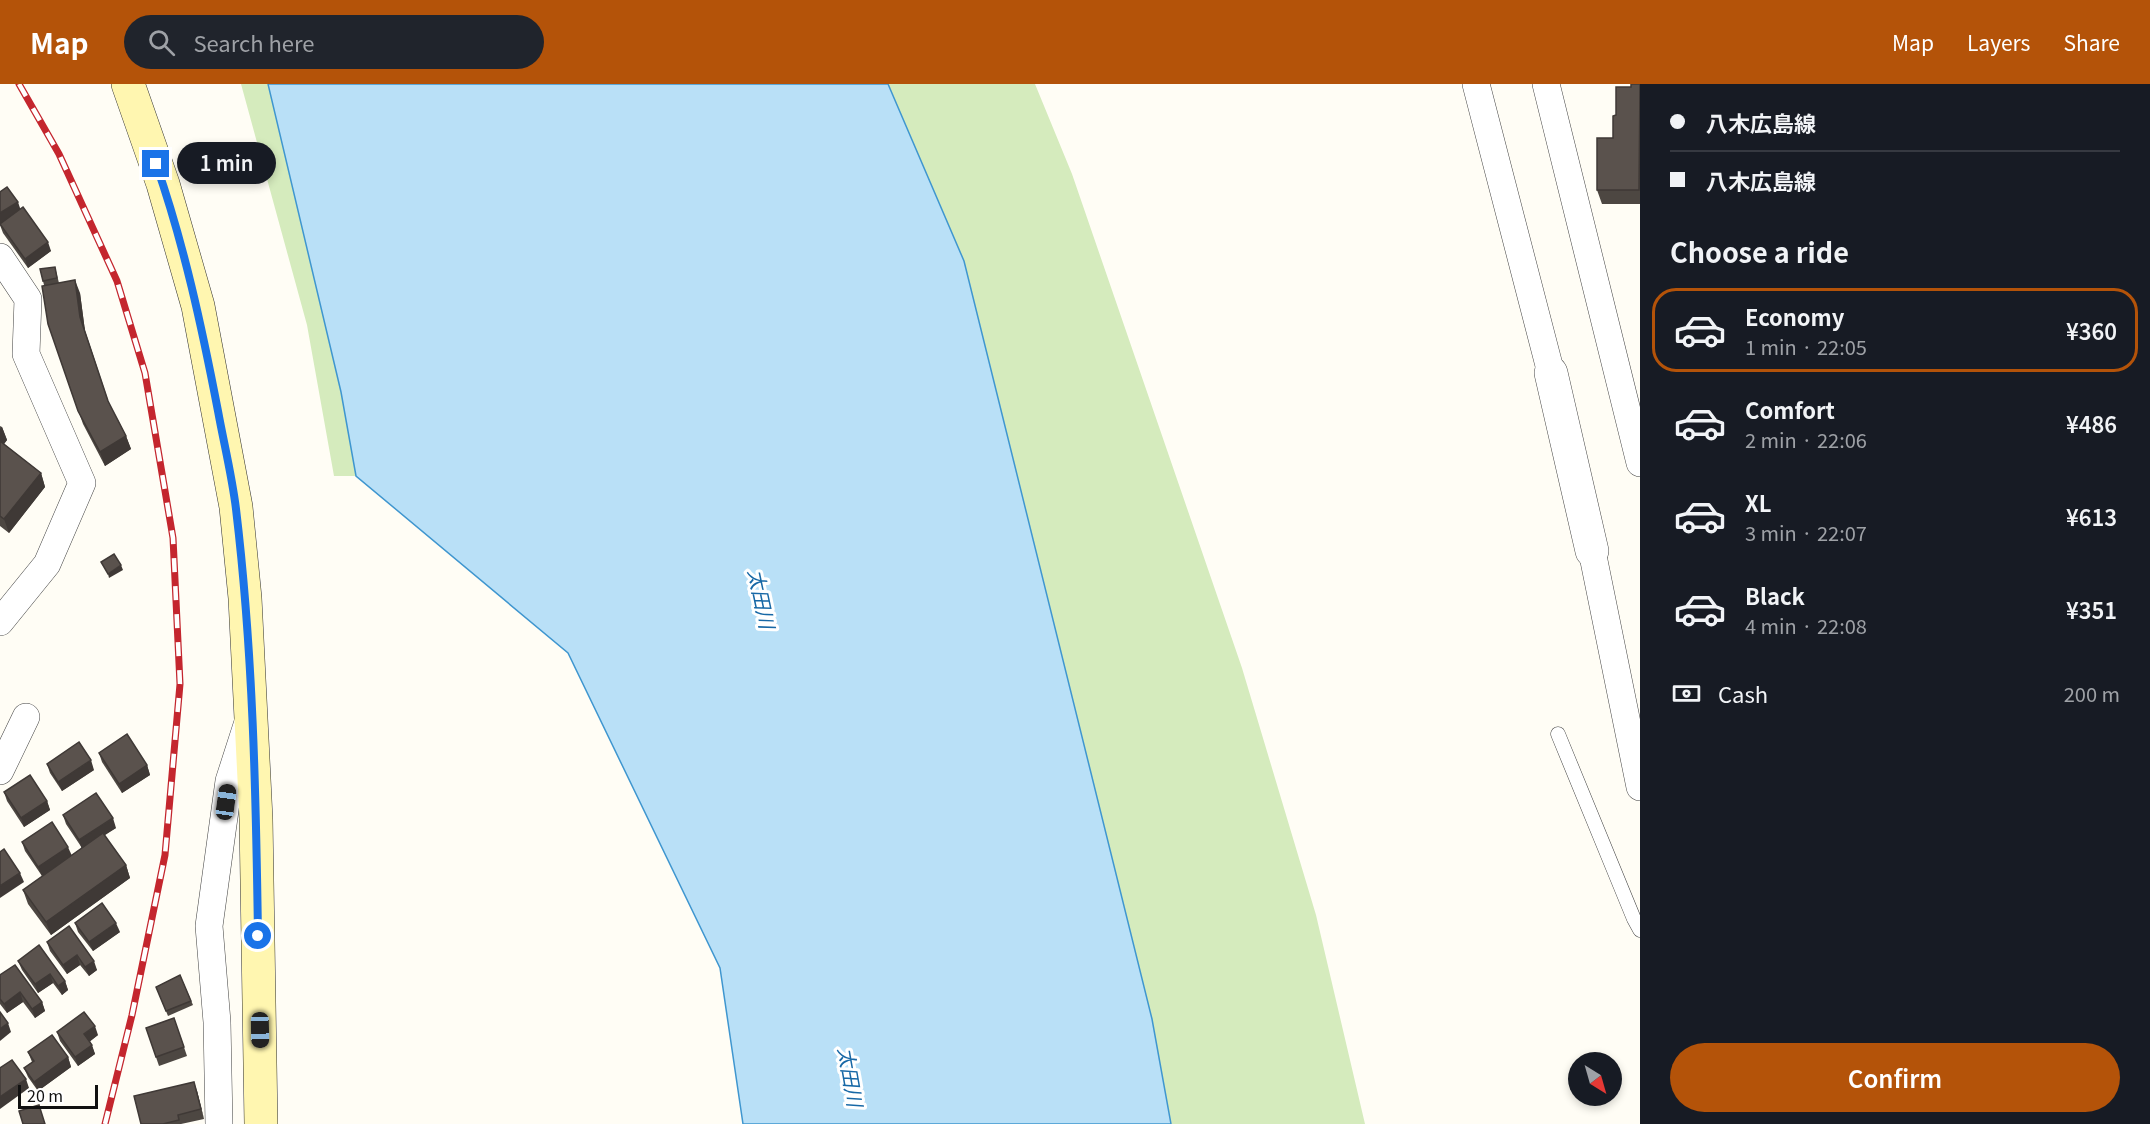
<!DOCTYPE html>
<meta charset="utf-8">
<style>
:root{--surface:#171b24;--page:#20242c;--text:#f1f3f6;--muted:#9ea1a6;--line:#363941;--accent:#b45309}
body{margin:0;font-family:Georgia,"Noto Sans JP",serif;background:var(--page);color:var(--text);height:100vh;display:flex;flex-direction:column;font-size:22px;white-space:nowrap}
*{box-sizing:border-box;margin:0}
p{font-size:20px;color:var(--muted)}
.icon{flex:none;width:33px;height:33px;fill:none;stroke:currentColor;stroke-width:2;stroke-linecap:round;stroke-linejoin:round}
.map{position:relative;flex:1;overflow:hidden}
.panel{display:flex;flex-direction:column;background:var(--surface);width:510px}
.panel>*{flex:none}
.hud{display:grid;align-content:center;height:132px;padding:0 30px;background:var(--surface)}
.needle{width:39px;rotate:143deg}
.buttons{position:absolute;left:1568px;top:968px;display:grid;gap:12px}
.buttons a{display:grid;place-items:center;width:54px;height:54px;border-radius:50%;background:var(--surface);box-shadow:0 3px 9px #0003;font-size:30px}
.scale{position:absolute;left:18px;bottom:15px;width:80px;box-sizing:border-box;padding-left:6px;border:3px solid #111;border-top:0;font-size:16px;line-height:21px;white-space:nowrap;color:#111;-webkit-text-stroke:4px #fff;paint-order:stroke}
.end{position:absolute;width:27px;height:27px;margin:-14px;border:8px solid #1a73e8;background:#fff;box-shadow:0 0 0 3px #fff}
.from{border-radius:50%}
.bubble{position:absolute;height:42px;border-radius:21px;background:var(--surface);box-shadow:0 3px 9px #0003;font-size:20px;font-weight:600;line-height:42px;text-align:center}
.car{position:absolute;width:18px;height:36px;margin:-18px -9px;border-radius:8px;box-shadow:0 0 4px 2px #0007;background:linear-gradient(#222 24%,#8ab4d8 0 40%,#222 0 76%,#8ab4d8 0 86%,#222 0)}
.hud b{display:flex;align-items:center;gap:21px;height:57px;font-size:22px}
.hud b+b{border-top:2px solid var(--line)}
.hud i{width:15px;height:15px;background:var(--text)}
ul{padding:0;list-style:none}
li{display:flex;align-items:center;gap:18px;height:84px;margin:0 12px 9px;padding:0 18px;border:3px solid transparent;border-radius:24px}
li div{flex:1}
li b{display:block;font-size:22px}
li em{font-style:normal;font-weight:600}
li.on{border-color:var(--accent)}
li>.icon{width:54px;height:54px;stroke-width:1.5}
h2{padding:0 30px;font-size:27px;line-height:72px}
.pay{display:flex;align-items:center;gap:15px;height:66px;padding:0 30px;font-size:22px}
.pay p{margin-inline-start:auto}
.action{display:flex;gap:12px;margin-top:auto;padding:12px 30px}
.action a{flex:1;height:69px;border-radius:36px;background:var(--accent);color:#fff;font-size:24px;font-weight:600;line-height:69px;text-align:center}
header{display:flex;align-items:center;gap:36px;box-sizing:border-box;height:84px;padding:0 30px;background:var(--accent);color:#fff}
header strong{font-size:28px}
nav{display:flex;gap:33px;margin-inline-start:auto;font-size:21px}
.search{width:420px;height:54px;background:var(--page);display:flex;align-items:center;gap:15px;box-sizing:border-box;padding:0 21px;border-radius:33px;color:var(--muted);font-size:22px}
main{display:flex;flex:1;min-height:0}
.map>svg:first-child{display:block}
</style>
<header>
<strong>Map</strong>
<div class="search"><svg class="icon" aria-label="search" viewBox="0 0 24 24"><circle cx="10" cy="10" r="6"/><path d="M15 15l6 6"/></svg>Search here</div>
<nav><a>Map</a><a>Layers</a><a>Share</a></nav>
</header>
<main>
<div class="map">
<svg width="1640" height="1040" viewBox="0 0 1640 1040">
<rect width="100%" height="100%" fill="#fffdf5"/>
<g fill="#d5ebbd">
<path d="M 241,0 L 268,0 L 341,308 L 356,392 L 334,392 L 307,241 Z"/>
<path d="M 888,0 L 1035,0 L 1072,90 L 1242,584 L 1316,831 L 1365,1040 L 1171,1040 L 1152,935 L 964,177 Z"/>
</g>
<path fill="#b9e0f7" stroke="#3f96cf" stroke-width="1.5" d="M 268,0 L 888,0 L 964,177 L 1152,935 L 1171,1040 L 743,1040 L 720,884 L 568,569 L 356,392 L 341,308 Z"/>
<g fill="none" stroke-linecap="round" stroke-linejoin="round">
<g stroke="#444" stroke-width="15">
<path id="service" d="M 1558,650 L 1634,835 L 1640,846"/>
</g>
<g stroke="#444" stroke-width="28">
<g id="minor">
<path d="M 1476,0 L 1551,289"/>
<path d="M 1546,0 L 1640,379"/>
<path d="M 0,173 L 28,215 L 26,270 L 82,399 L 47,480 L 0,538"/>
<path d="M 1592,467 L 1640,703"/>
<path d="M 0,687 L 26,633"/>
<path d="M 219,1040 L 217,938 L 209,842 L 229,697 L 248,638"/>
</g>
</g>
<g stroke="#444" stroke-width="34">
<path id="tertiary" d="M 1551,289 L 1592,467"/>
</g>
<g stroke="#333" stroke-width="34">
<path id="secondary" d="M 128,0 L 163,100 L 198,222 L 236,423 L 245,514 L 256,735 L 261,1040"/>
</g>
<use href="#service" stroke="#fff" stroke-width="14"/>
<use href="#minor" stroke="#fff" stroke-width="27"/>
<use href="#tertiary" stroke="#fff" stroke-width="33"/>
<use href="#secondary" stroke="#fff6b0" stroke-width="33"/>
<g stroke="#c4262e" stroke-width="7">
<path id="rail" d="M 19,0 L 59,70 L 117,197 L 145,289 L 173,454 L 180,600 L 165,771 L 132,931 L 105,1040"/>
</g>
<use href="#rail" stroke="#fff" stroke-width="4.5" stroke-dasharray="14" stroke-linecap="butt"/>
</g>
<g fill="#4d4742">
<path d="M 1640,0 L 1640,120 L 1602,120 L 1597,106 L 1613,54 L 1616,31 L 1631,3 Z"/>
<path d="M 20,125 L 51,167 L 28,184 L 3,149 L 0,141 Z"/>
<path d="M 55,183 L 59,199 L 80,209 L 85,247 L 109,319 L 126,352 L 131,365 L 105,382 L 83,340 L 48,240 L 44,201 L 43,197 Z"/>
<path d="M 0,342 L 2,343 L 7,356 L 4,360 L 41,389 L 45,403 L 9,449 L 0,442 Z"/>
<path d="M 99,669 L 147,681 L 150,691 L 122,709 L 102,678 Z"/>
<path d="M 47,680 L 94,686 L 62,707 L 50,689 Z"/>
<path d="M 4,708 L 47,717 L 50,726 L 24,743 L 7,717 Z"/>
<path d="M 63,731 L 116,744 L 104,751 L 126,781 L 130,794 L 51,851 L 28,820 L 23,806 L 60,780 L 42,792 L 25,767 L 22,758 L 72,771 L 82,764 L 66,740 Z"/>
<path d="M 75,839 L 120,848 L 93,867 L 78,848 Z"/>
<path d="M 69,842 L 97,886 L 89,892 L 80,881 L 67,890 L 50,867 L 47,858 Z"/>
<path d="M 18,877 L 65,897 L 68,906 L 62,911 L 53,899 L 38,909 L 22,886 Z"/>
<path d="M 0,891 L 42,918 L 45,927 L 35,934 L 23,918 L 7,929 L 0,920 Z"/>
<path d="M 180,891 L 193,921 L 168,932 L 156,903 Z"/>
<path d="M 174,934 L 187,972 L 159,982 L 146,944 Z"/>
<path d="M 57,948 L 98,951 L 90,957 L 95,970 L 78,982 L 60,957 Z"/>
<path d="M 28,968 L 68,973 L 71,983 L 38,1007 L 28,993 L 24,984 L 32,978 Z"/>
<path d="M 197,1007 L 204,1035 L 181,1040 L 141,1040 Z"/>
</g>
<g fill="#3f3936">
<path d="M 18,118 L 21,127 L 0,141 L 0,129 Z"/>
<path d="M 48,158 L 51,167 L 28,184 L 25,175 Z"/>
<path d="M 75,196 L 80,209 L 85,247 L 113,330 L 80,233 Z"/>
<path d="M 2,343 L 7,356 L 0,365 L 0,345 Z"/>
<path d="M 126,352 L 131,365 L 105,382 L 100,368 Z"/>
<path d="M 41,389 L 45,403 L 9,449 L 4,435 Z"/>
<path d="M 121,481 L 123,486 L 109,494 L 108,490 Z"/>
<path d="M 91,676 L 94,686 L 62,707 L 58,698 Z"/>
<path d="M 147,681 L 150,691 L 122,709 L 119,700 Z"/>
<path d="M 47,717 L 50,726 L 24,743 L 21,734 Z"/>
<path d="M 113,734 L 116,744 L 82,766 L 79,756 Z"/>
<path d="M 68,763 L 72,772 L 42,792 L 38,783 Z"/>
<path d="M 126,781 L 130,794 L 51,851 L 46,838 Z"/>
<path d="M 20,789 L 24,798 L 0,814 L 0,802 Z"/>
<path d="M 116,839 L 120,848 L 93,867 L 89,858 Z"/>
<path d="M 77,871 L 80,881 L 67,890 L 63,881 Z"/>
<path d="M 94,877 L 97,886 L 89,892 L 85,883 Z"/>
<path d="M 50,890 L 53,899 L 38,909 L 35,900 Z"/>
<path d="M 65,897 L 68,906 L 62,911 L 58,902 Z"/>
<path d="M 20,908 L 23,918 L 7,929 L 4,920 Z"/>
<path d="M 42,918 L 45,927 L 35,934 L 32,925 Z"/>
<path d="M 8,939 L 11,948 L 0,957 L 0,945 Z"/>
<path d="M 95,942 L 98,951 L 88,959 L 84,950 Z"/>
<path d="M 92,961 L 95,970 L 78,982 L 75,973 Z"/>
<path d="M 68,973 L 71,983 L 38,1007 L 34,998 Z"/>
<path d="M 26,995 L 29,1004 L 0,1025 L 0,1013 Z"/>
<path d="M 194,998 L 197,1007 L 204,1035 L 201,1025 Z"/>
</g>
<g fill="#5a524d" stroke="#3f3936" stroke-width="1.5">
<path d="M 1631,0 L 1640,0 L 1639,106 L 1597,106 L 1597,54 L 1613,54 L 1613,32 L 1616,31 L 1616,3 L 1631,3 Z"/>
<path d="M 7,103 L 18,118 L 0,129 L 0,108 Z"/>
<path d="M 23,123 L 48,158 L 25,175 L 0,140 Z"/>
<path d="M 55,183 L 57,194 L 43,197 L 40,185 Z"/>
<path d="M 75,196 L 80,233 L 108,317 L 126,352 L 100,368 L 78,327 L 48,240 L 42,202 Z"/>
<path d="M 0,357 L 41,389 L 4,435 L 0,432 Z"/>
<path d="M 114,470 L 121,481 L 108,490 L 101,478 Z"/>
<path d="M 127,650 L 147,681 L 119,700 L 99,669 Z"/>
<path d="M 79,658 L 91,676 L 58,698 L 47,680 Z"/>
<path d="M 30,691 L 47,717 L 21,734 L 4,708 Z"/>
<path d="M 96,709 L 113,734 L 79,756 L 63,731 Z"/>
<path d="M 52,738 L 68,763 L 38,783 L 22,758 Z"/>
<path d="M 103,749 L 126,781 L 46,838 L 23,806 Z"/>
<path d="M 4,765 L 20,789 L 0,802 L 0,768 Z"/>
<path d="M 102,819 L 116,839 L 89,858 L 75,839 Z"/>
<path d="M 69,842 L 94,877 L 85,883 L 77,871 L 63,881 L 47,858 Z"/>
<path d="M 39,861 L 65,897 L 58,902 L 50,890 L 35,900 L 18,877 Z"/>
<path d="M 15,881 L 42,918 L 32,925 L 20,908 L 4,920 L 0,915 L 0,891 Z"/>
<path d="M 180,891 L 191,917 L 166,927 L 156,903 Z"/>
<path d="M 0,928 L 8,939 L 0,945 Z"/>
<path d="M 84,928 L 95,942 L 84,950 L 92,961 L 75,973 L 57,948 Z"/>
<path d="M 174,934 L 184,963 L 156,973 L 146,944 Z"/>
<path d="M 52,951 L 68,973 L 34,998 L 24,984 L 34,977 L 28,968 Z"/>
<path d="M 12,976 L 26,995 L 0,1013 L 0,984 Z"/>
<path d="M 194,998 L 201,1025 L 178,1031 L 179,1036 L 163,1040 L 141,1040 L 134,1012 Z"/>
<path d="M 39,1021 L 45,1040 L 23,1040 L 19,1027 Z"/>
</g>
<g fill="none" stroke-linecap="round" stroke-linejoin="round">
<path stroke="#1a73e8" stroke-width="8" d="M 156,80 C 184,160 202,244 218,327 C 224,360 232,392 236,425 C 253,567 256,710 258,852"/>
</g>
<g text-anchor="middle" stroke-width="6" stroke-linejoin="round" paint-order="stroke">
<g font-size="20" font-style="italic" fill="#1768a6" stroke="#fff">
<text transform="translate(761 515) rotate(78)" y="7">太田川</text>
<text transform="translate(850 993) rotate(80)" y="7">太田川</text>
</g>
</g>
</svg>
<div class="buttons">
<a><svg class="needle" viewBox="-14 -14 28 28"><path d="M0-13l5 13h-10z" fill="#e53935"/><path d="M0 13l5-13h-10z" fill="#9ea1a6"/></svg></a>
</div>
<div class="scale">20 m</div>
<i class="end from" style="left:258px;top:852px"></i>
<i class="end" style="left:156px;top:80px"></i>
<div class="bubble" style="left:177px;top:58px;width:99px">1 min</div>
<i class="car" style="left:226px;top:718px;rotate:8deg"></i>
<i class="car" style="left:260px;top:946px;rotate:179deg"></i>
</div>
<section class="panel">
<div class="hud">
<b><i class="from"></i>八木広島線</b>
<b><i></i>八木広島線</b>
</div>
<h2>Choose a ride</h2>
<ul>
<li class="on"><svg class="icon" aria-label="car" viewBox="0 0 24 24"><path d="M5 17H2v-5l4-1 3-4h7l3 4 3 1v5h-3M9 17h6M6 11h13"/><circle cx="7" cy="17" r="2"/><circle cx="17" cy="17" r="2"/></svg><div><b>Economy</b><p>1 min · 22:05</p></div><em>¥360</em></li>
<li><svg class="icon" aria-label="car" viewBox="0 0 24 24"><path d="M5 17H2v-5l4-1 3-4h7l3 4 3 1v5h-3M9 17h6M6 11h13"/><circle cx="7" cy="17" r="2"/><circle cx="17" cy="17" r="2"/></svg><div><b>Comfort</b><p>2 min · 22:06</p></div><em>¥486</em></li>
<li><svg class="icon" aria-label="car" viewBox="0 0 24 24"><path d="M5 17H2v-5l4-1 3-4h7l3 4 3 1v5h-3M9 17h6M6 11h13"/><circle cx="7" cy="17" r="2"/><circle cx="17" cy="17" r="2"/></svg><div><b>XL</b><p>3 min · 22:07</p></div><em>¥613</em></li>
<li><svg class="icon" aria-label="car" viewBox="0 0 24 24"><path d="M5 17H2v-5l4-1 3-4h7l3 4 3 1v5h-3M9 17h6M6 11h13"/><circle cx="7" cy="17" r="2"/><circle cx="17" cy="17" r="2"/></svg><div><b>Black</b><p>4 min · 22:08</p></div><em>¥351</em></li>
</ul>
<div class="pay"><svg class="icon" aria-label="cash" viewBox="0 0 24 24"><path d="M3 7h18v10H3z"/><circle cx="12" cy="12" r="2"/></svg>Cash<p>200 m</p></div>
<div class="action"><a>Confirm</a></div>
</section>
</main>
